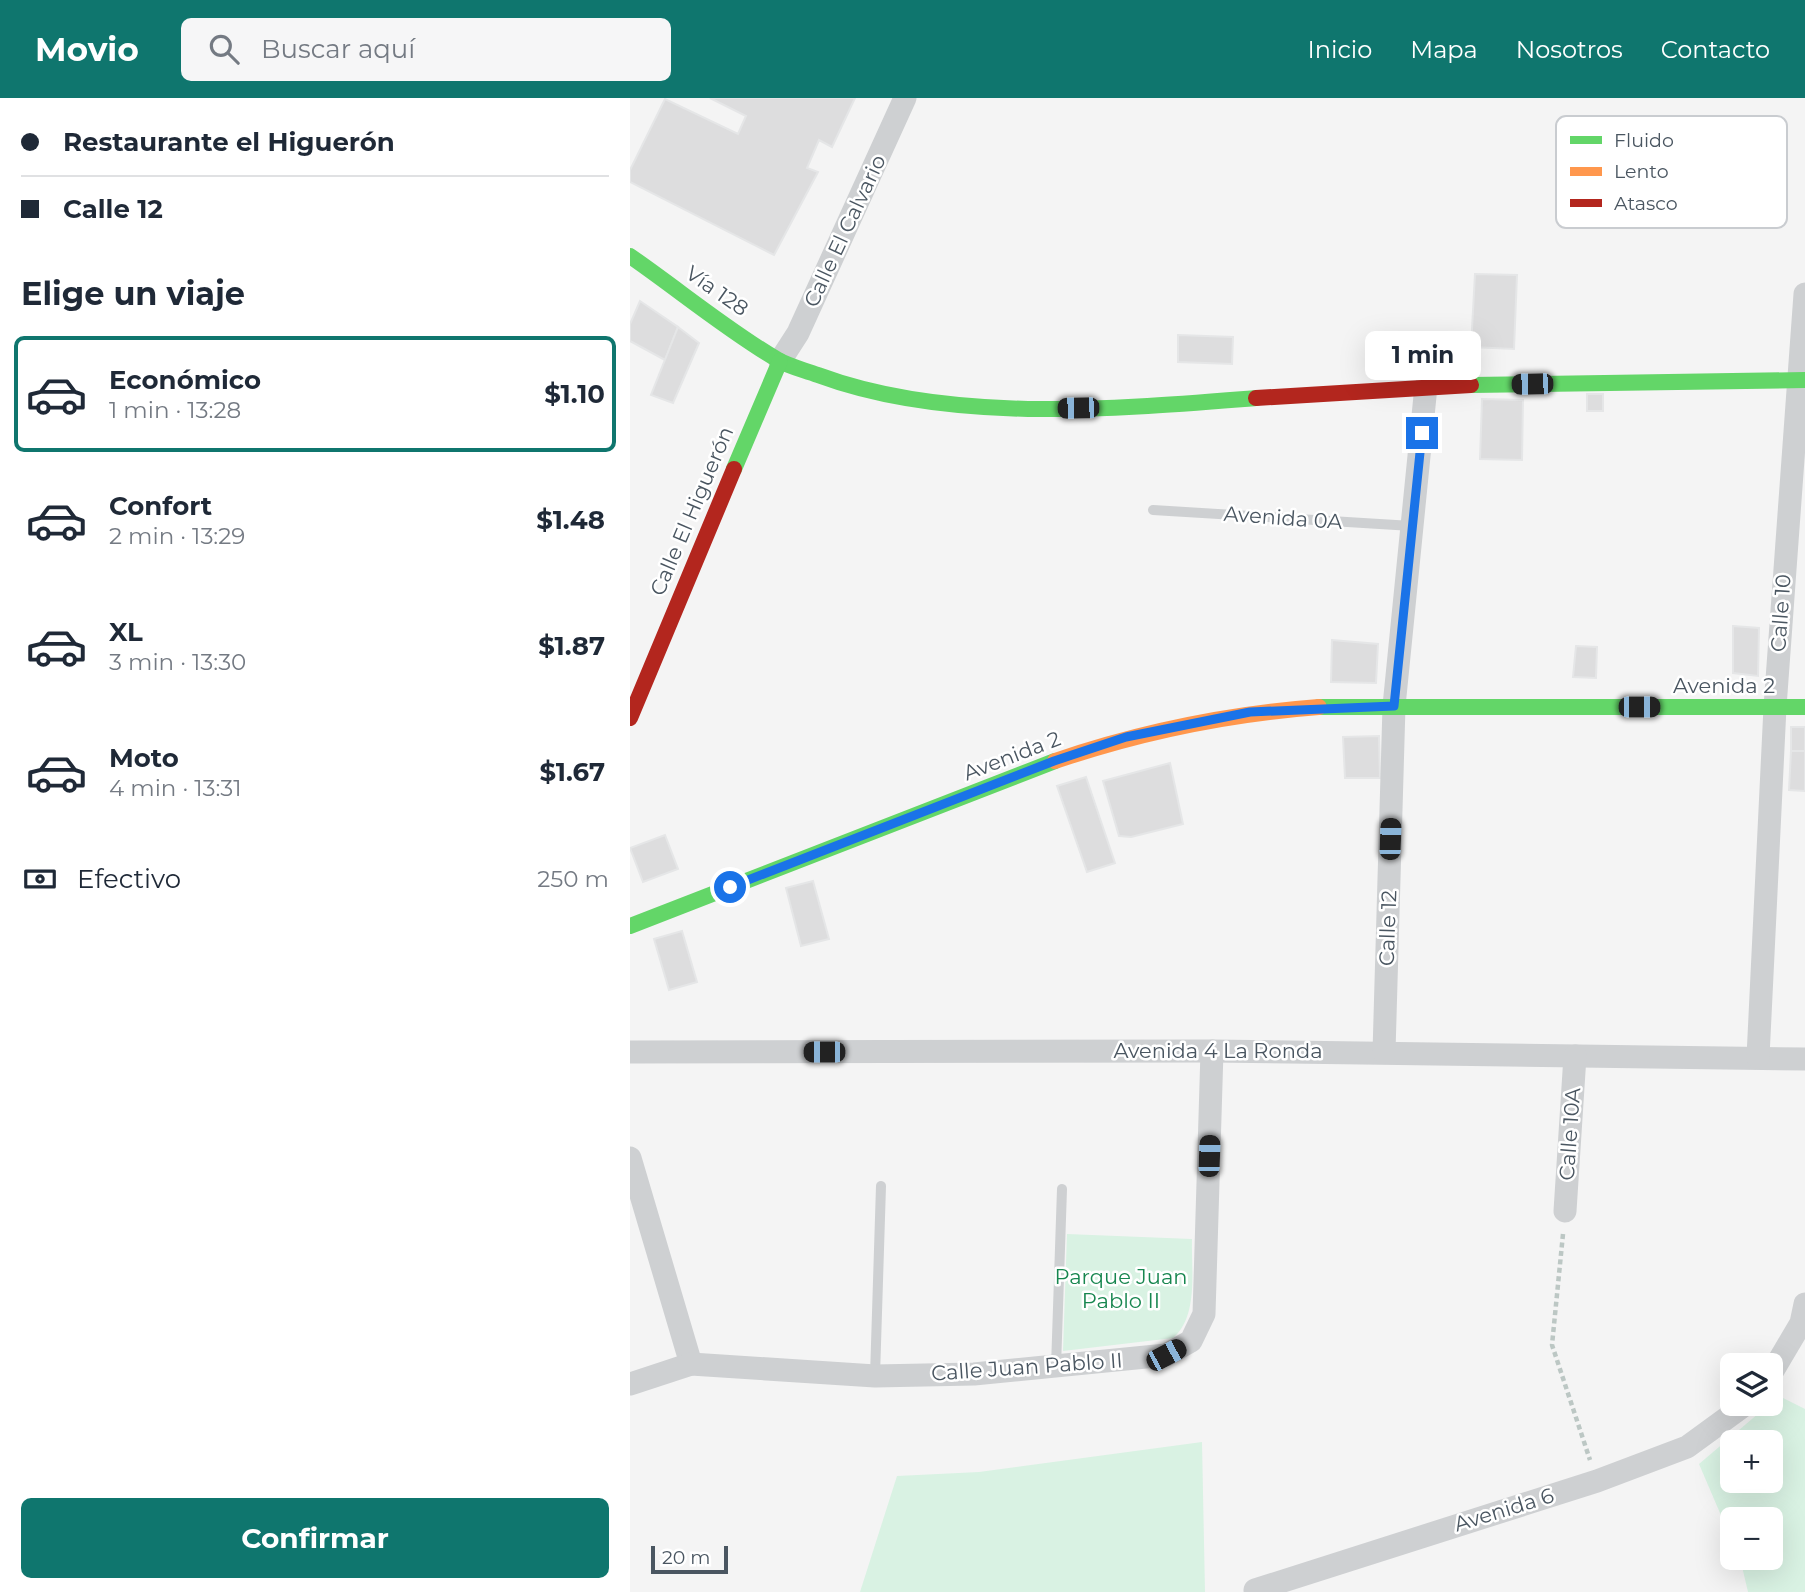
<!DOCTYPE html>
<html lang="es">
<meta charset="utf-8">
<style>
:root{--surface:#fff;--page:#f6f6f7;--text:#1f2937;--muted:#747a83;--line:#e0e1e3;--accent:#0f766e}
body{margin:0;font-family:Montserrat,sans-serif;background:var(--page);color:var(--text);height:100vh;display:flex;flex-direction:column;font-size:26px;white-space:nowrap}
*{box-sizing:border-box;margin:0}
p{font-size:23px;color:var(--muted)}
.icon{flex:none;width:38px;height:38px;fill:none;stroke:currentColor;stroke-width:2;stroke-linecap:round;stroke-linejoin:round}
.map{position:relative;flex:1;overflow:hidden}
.details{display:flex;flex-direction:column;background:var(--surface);width:630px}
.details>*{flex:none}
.guide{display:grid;align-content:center;height:154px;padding:0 21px;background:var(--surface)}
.controls{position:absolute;left:1090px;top:1255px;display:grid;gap:14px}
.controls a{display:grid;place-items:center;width:63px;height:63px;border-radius:10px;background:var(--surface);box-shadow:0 7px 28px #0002;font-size:35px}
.scale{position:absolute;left:21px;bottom:18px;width:77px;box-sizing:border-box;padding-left:7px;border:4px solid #4a5661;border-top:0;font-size:19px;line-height:24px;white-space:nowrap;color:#4a5661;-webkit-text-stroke:5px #fff;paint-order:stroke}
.end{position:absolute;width:32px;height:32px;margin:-16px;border:9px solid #1a73e8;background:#fff;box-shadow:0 0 0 4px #fff}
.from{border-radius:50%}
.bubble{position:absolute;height:49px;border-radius:10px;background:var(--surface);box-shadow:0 7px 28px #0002;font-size:23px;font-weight:700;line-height:49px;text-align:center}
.car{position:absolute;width:21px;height:42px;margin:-21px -10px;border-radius:9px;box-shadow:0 0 5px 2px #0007;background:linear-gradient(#222 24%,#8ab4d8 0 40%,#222 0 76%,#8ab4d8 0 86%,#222 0)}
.guide b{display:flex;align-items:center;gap:24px;height:66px;font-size:26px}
.guide b+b{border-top:2px solid var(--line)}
.guide i{width:18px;height:18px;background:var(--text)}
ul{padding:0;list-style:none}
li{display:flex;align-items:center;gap:21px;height:116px;margin:0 14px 10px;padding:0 7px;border:4px solid transparent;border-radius:10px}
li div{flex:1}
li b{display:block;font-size:26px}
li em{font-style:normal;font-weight:700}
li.current{border-color:var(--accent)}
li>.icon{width:63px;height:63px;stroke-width:1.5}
h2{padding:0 21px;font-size:32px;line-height:84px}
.pay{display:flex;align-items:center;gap:18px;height:77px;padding:0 21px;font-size:26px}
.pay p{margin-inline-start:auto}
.primary-button{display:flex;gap:14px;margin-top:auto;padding:14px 21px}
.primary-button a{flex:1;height:80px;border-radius:10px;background:var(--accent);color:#fff;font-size:28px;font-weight:700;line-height:80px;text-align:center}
header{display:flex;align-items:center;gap:42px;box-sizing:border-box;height:98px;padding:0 35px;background:var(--accent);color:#fff}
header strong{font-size:33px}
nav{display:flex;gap:38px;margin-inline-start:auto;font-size:24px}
.search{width:490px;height:63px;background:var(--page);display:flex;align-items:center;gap:18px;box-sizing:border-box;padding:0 24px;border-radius:10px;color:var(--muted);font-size:26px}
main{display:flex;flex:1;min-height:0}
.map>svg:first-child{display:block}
</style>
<header>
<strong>Movio</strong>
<div class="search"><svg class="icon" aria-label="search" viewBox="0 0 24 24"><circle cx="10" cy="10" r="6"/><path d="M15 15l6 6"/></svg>Buscar aquí</div>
<nav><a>Inicio</a><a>Mapa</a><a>Nosotros</a><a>Contacto</a></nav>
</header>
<main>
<section class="details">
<div class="guide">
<b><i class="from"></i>Restaurante el Higuerón</b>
<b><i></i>Calle 12</b>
</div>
<h2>Elige un viaje</h2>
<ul>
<li class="current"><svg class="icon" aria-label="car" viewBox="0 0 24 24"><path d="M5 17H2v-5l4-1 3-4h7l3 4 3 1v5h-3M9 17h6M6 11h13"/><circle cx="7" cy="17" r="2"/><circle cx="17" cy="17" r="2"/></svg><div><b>Económico</b><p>1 min · 13:28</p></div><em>$1.10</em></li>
<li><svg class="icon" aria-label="car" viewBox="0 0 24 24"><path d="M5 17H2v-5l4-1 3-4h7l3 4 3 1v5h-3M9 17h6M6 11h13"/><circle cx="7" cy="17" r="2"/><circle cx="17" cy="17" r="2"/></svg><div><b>Confort</b><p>2 min · 13:29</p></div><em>$1.48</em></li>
<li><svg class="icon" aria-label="car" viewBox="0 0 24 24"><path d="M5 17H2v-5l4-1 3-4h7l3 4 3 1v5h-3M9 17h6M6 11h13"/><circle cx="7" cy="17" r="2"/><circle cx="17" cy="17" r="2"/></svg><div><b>XL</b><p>3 min · 13:30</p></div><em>$1.87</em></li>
<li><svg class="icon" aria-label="car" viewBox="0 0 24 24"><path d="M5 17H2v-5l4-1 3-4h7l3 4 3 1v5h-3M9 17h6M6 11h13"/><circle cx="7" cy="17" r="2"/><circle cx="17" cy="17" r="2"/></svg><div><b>Moto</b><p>4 min · 13:31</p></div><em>$1.67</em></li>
</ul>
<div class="pay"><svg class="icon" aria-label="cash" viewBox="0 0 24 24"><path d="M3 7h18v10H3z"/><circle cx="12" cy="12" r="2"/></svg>Efectivo<p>250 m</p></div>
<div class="primary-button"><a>Confirmar</a></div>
</section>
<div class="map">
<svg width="1175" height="1494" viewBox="0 0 1175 1494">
<rect width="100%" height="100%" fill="#f4f4f4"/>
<g fill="#d9f2e3" fill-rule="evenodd">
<path d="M 437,1136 L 562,1141 C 561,1171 569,1218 543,1240 L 433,1253 Z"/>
<path d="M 1149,1298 L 1175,1311 L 1175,1494 L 1118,1494 L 1110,1460 L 1141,1460 L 1141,1421 L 1102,1421 L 1102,1443 L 1069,1366 ZM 1141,1344 L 1141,1382 L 1102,1382 L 1102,1344 Z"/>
<path d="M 572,1344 L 575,1494 L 230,1494 L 267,1378 L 349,1374 Z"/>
</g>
<g fill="#ddddde" stroke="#e5e6e7" stroke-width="2">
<path d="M 80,0 L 225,0 L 202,49 L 189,42 L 177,70 L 188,74 L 144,157 L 0,84 L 0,72 L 35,1 L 108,36 L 116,18 Z"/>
<path d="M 845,176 L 887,177 L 884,251 L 841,249 Z"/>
<path d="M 10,203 L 48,229 L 35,262 L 0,243 L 0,226 Z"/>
<path d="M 48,229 L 69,245 L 43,305 L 21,297 Z"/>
<path d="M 548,237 L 603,239 L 602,266 L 548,264 Z"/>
<rect x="957" y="296" width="16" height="17"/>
<path d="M 852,301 L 893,302 L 892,362 L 850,361 Z"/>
<path d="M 1103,528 L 1129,530 L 1128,578 L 1103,575 Z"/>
<path d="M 702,542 L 748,546 L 746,585 L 701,584 Z"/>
<path d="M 946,548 L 967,549 L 966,580 L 943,579 Z"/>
<rect x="1161" y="629" width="14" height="24"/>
<path d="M 749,638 L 750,680 L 715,680 L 713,639 Z"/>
<path d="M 1161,653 L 1175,653 L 1175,693 L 1159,692 Z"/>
<path d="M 540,665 L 553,726 L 501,739 L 489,738 L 473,683 Z"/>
<path d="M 456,679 L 485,765 L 457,774 L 427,688 Z"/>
<path d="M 35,737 L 48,771 L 13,784 L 0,750 Z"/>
<path d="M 183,783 L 199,841 L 171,848 L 156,790 Z"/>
<path d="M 52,833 L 67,884 L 39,892 L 24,841 Z"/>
</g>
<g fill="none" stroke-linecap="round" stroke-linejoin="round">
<path stroke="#bcc7c4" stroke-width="4.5" stroke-dasharray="5 3.5" stroke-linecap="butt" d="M 933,1136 L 922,1247 L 960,1362"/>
<g stroke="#ced0d2" stroke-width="10">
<path d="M 523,412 L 782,428"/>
<path d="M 426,1269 L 432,1091"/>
<path d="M 245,1278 L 251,1088"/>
</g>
<g stroke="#ced0d2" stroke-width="23">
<path d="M 150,263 L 168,235 L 275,0"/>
<path d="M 0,954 L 582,953 L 1175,961"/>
<path d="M 754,954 L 764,608 L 796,288"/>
<path d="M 1128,959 L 1145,609 L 1175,196"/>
<path d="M 0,1060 L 61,1266"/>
<path d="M 935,1113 L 945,958"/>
<path d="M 1141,1276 L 1171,1225 L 1175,1206"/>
<path d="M 0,1286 L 61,1266 L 245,1278 L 344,1276 L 536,1257 L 561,1243 L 574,1216 L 582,953"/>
<path d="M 625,1492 L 967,1383 L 1057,1349 L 1116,1306"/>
</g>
<g stroke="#63d668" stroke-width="16">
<path d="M 0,158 C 49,192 97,232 148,262 C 160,269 175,272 188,277 C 320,326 487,311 626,300"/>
<path d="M 841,287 L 1175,282"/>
<path d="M 104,371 L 150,263"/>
<path d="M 689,609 L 1175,609"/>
<path d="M 0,828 L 425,663"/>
</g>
<path stroke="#ff974d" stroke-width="16" d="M 425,663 C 513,633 597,616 689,609"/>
<g stroke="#b3261e" stroke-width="16">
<path d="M 626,300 L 841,287"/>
<path d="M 0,620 L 104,371"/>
</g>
</g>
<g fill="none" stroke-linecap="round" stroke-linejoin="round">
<path stroke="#1a73e8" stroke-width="9" d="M 100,789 L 424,663 L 496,639 L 620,614 L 764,608 L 792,335"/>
</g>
<g text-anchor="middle" stroke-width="5" stroke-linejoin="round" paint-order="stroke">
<g font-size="21" fill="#4a5661" stroke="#fff">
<text transform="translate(215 133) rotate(-65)" y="7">Calle El Calvario</text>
<text transform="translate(87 193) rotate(35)" y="7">Vía 128</text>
<text transform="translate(62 413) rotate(-67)" y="7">Calle El Higuerón</text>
<text transform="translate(653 420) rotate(4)" y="7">Avenida 0A</text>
<text transform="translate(1151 515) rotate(-86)" y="7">Calle 10</text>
<text x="1094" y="595">Avenida 2</text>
<text transform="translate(382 658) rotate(-21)" y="7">Avenida 2</text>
<text transform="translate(758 830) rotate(-88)" y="7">Calle 12</text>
<text x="588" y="960">Avenida 4 La Ronda</text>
<text transform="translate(940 1036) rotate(-86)" y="7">Calle 10A</text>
<text transform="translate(397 1269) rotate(-4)" y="7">Calle Juan Pablo II</text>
<text transform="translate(874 1412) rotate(-17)" y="7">Avenida 6</text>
</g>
<g font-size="21" fill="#17864f" stroke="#fff">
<text x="491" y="1186">Parque Juan<tspan x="491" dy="24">Pablo II</tspan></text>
</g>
</g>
<rect x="926" y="18" width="231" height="112" rx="10" fill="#fff" stroke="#c9ccd0" stroke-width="2"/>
<rect x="940" y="38" width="32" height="8" fill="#63d668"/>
<rect x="940" y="69" width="32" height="9" fill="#ff974d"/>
<rect x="940" y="101" width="32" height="8" fill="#b3261e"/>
<g font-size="19" fill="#4a5661">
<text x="984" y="49">Fluido</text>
<text x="984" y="80">Lento</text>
<text x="984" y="112">Atasco</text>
</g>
</svg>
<div class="controls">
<a><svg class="icon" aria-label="layers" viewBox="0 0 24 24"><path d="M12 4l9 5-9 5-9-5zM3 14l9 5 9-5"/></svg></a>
<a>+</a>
<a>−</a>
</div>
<div class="scale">20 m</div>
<i class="end from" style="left:100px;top:789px"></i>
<i class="end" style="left:792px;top:335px"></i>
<div class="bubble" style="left:735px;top:233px;width:116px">1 min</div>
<i class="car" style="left:902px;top:286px;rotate:269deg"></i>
<i class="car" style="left:448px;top:310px;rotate:269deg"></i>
<i class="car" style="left:1009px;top:609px;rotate:90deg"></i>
<i class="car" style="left:760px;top:741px;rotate:2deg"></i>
<i class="car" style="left:194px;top:954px;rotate:270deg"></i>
<i class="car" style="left:579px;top:1058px;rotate:2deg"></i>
<i class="car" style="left:536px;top:1257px;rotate:62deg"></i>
</div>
</main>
